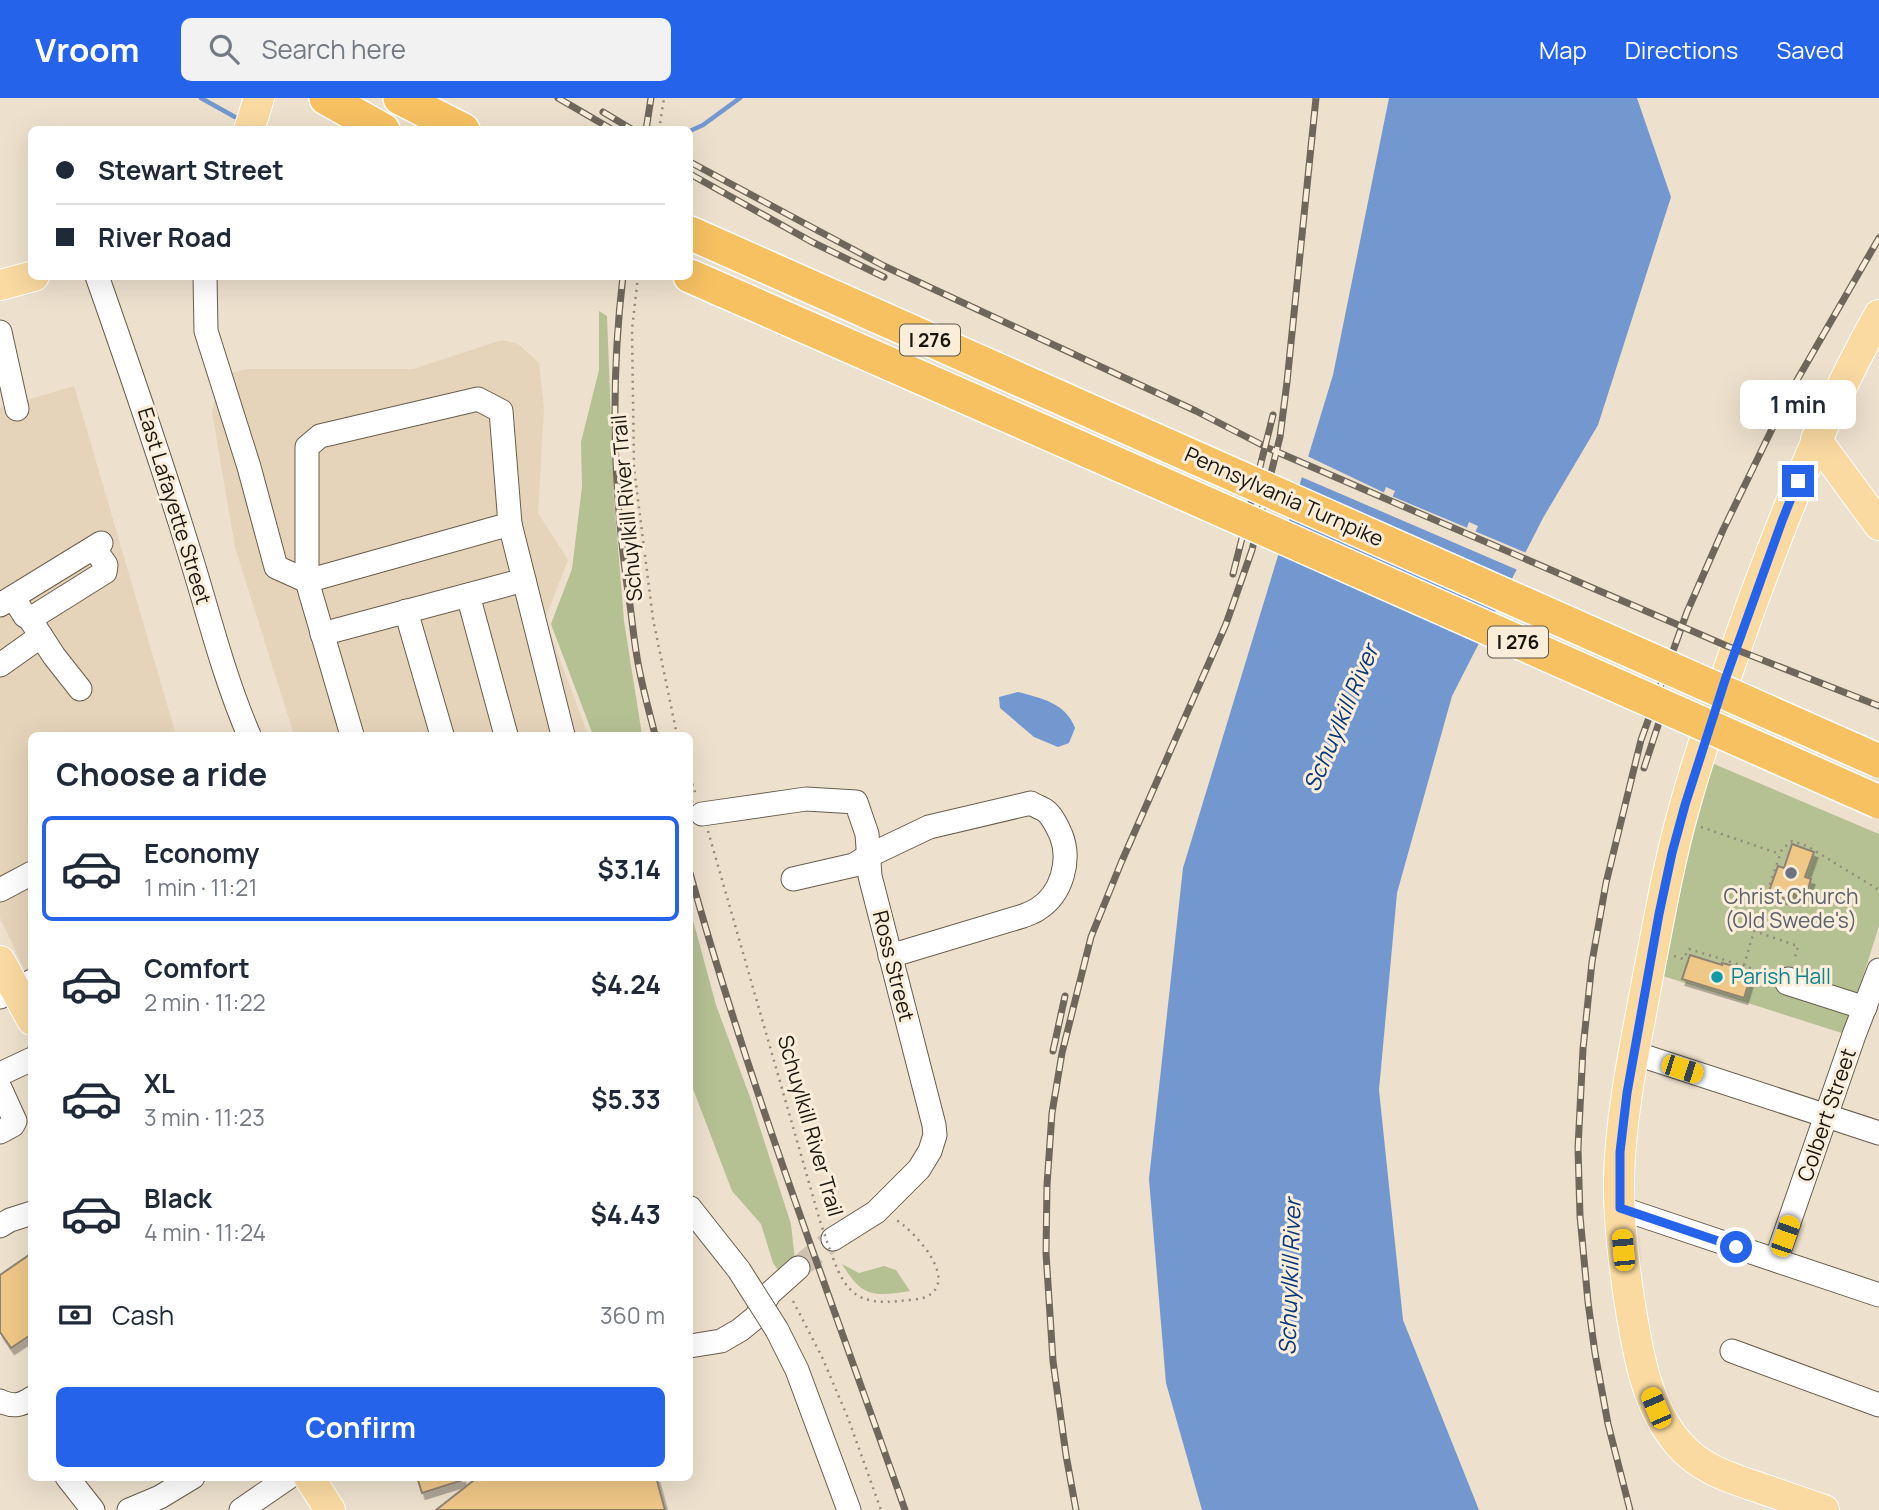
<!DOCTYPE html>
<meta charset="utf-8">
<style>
:root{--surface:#fff;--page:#f2f2f3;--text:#1f2937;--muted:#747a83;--line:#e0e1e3;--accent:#2563eb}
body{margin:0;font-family:Manrope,sans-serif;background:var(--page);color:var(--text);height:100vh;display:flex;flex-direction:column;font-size:26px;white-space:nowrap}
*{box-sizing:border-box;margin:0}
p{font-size:23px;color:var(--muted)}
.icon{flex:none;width:38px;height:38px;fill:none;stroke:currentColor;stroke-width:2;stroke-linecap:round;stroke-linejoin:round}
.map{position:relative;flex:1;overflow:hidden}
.sheet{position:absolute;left:28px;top:634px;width:665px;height:749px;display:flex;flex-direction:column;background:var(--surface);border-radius:10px;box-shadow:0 7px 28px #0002}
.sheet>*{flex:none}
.top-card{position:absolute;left:28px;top:28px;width:665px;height:154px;border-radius:10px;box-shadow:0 7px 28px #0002;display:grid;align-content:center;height:154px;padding:0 28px;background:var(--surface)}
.end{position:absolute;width:32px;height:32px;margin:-16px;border:9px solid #2563eb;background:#fff;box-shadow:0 0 0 4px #fff}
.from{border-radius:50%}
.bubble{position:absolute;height:49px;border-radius:10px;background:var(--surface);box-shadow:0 7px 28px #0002;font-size:23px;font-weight:700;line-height:49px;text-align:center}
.car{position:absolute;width:21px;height:42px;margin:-21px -10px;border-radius:9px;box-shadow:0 0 5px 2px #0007;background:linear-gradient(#f5c518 24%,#345 0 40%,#f5c518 0 76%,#345 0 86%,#f5c518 0)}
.top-card b{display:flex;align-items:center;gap:24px;height:66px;font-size:26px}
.top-card b+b{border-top:2px solid var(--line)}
.top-card i{width:18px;height:18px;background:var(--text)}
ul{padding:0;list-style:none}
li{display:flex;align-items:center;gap:21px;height:105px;margin:0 14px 10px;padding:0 14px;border:4px solid transparent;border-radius:10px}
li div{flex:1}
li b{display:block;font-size:26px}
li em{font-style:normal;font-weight:700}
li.current{border-color:var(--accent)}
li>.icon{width:63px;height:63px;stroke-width:1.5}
h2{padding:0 28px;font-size:32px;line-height:84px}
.pay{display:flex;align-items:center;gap:18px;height:77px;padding:0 28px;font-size:26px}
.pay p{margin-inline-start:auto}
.action{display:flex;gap:14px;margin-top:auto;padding:14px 28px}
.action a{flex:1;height:80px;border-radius:10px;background:var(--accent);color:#fff;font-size:28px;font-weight:700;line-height:80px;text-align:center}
header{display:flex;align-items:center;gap:42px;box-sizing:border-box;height:98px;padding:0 35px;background:var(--accent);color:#fff}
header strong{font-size:33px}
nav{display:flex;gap:38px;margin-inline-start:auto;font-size:24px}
.search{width:490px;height:63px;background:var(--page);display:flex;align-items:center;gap:18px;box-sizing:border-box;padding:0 24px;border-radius:10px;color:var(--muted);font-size:26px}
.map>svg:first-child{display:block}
</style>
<header>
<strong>Vroom</strong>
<div class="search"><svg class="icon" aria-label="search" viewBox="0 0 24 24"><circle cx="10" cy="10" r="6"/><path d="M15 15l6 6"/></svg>Search here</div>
<nav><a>Map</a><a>Directions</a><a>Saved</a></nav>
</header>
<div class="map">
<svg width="1879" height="1412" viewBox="0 0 1879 1412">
<defs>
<filter id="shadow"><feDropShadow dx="3.5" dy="6" stdDeviation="0" flood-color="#0004"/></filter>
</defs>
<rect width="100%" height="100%" fill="#ede0cd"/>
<g fill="#e5d4ba">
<path d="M 502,242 L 518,246 L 539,265 L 544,310 L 538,415 L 568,462 L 545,521 L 588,637 L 294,637 L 235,449 L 212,314 L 220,277 L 248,271 L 413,271 Z"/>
<path d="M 74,288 L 176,637 L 32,637 L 31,885 L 0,820 L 0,310 Z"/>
</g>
<g fill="#b5c093">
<path d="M 599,213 L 607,218 L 614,401 L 624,523 L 642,637 L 593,637 L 551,526 L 572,471 L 582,389 L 581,344 L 599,272 Z"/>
<path d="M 1707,663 L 1879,736 L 1879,828 L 1845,936 L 1663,878 Z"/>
<path d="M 690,811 L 716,907 L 750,999 L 791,1126 L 795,1163 L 781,1176 L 773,1165 L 761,1126 L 732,1093 L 690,983 Z"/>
<path d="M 842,1166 L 859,1175 L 884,1168 L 896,1172 L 910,1193 C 873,1199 862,1199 842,1166 Z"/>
</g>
<g fill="#7397cf" fill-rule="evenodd">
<path d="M 1389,0 L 1637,0 L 1671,99 L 1598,327 L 1543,420 L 1452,598 L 1397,795 L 1379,992 L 1403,1222 L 1479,1412 L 1202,1412 L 1166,1285 L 1149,1081 L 1183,770 L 1333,277 ZM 1386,389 L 1395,393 L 1387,411 L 1379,408 ZM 1469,424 L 1478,428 L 1470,446 L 1462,443 Z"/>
<path d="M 1018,594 C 1041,600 1066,605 1075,630 L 1069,645 L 1058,649 L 1034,639 L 1000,610 L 999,599 Z"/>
</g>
<path fill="#ede0cd" d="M 1305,357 L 1387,396 L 1383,406 L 1385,407 L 1389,397 L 1470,431 L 1466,441 L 1468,442 L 1472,432 L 1529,456 L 1520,473 L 1299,378 Z"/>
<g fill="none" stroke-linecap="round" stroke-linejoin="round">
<g stroke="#7397cf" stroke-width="4.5">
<path d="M 201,0 L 235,19"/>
<path d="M 690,33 L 703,27 L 740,0"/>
</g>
</g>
<g fill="#efc787" stroke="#8f8372" stroke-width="2" filter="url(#shadow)">
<path d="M 1792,746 L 1814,754 L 1805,779 L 1811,781 L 1806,797 L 1795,793 L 1792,802 L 1768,796 L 1778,768 L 1784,770 Z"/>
<path d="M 1690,857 L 1722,867 L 1722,865 L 1738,869 L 1737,873 L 1751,877 L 1744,900 L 1682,881 Z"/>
<path d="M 32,1155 L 32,1236 L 11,1250 L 0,1234 L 0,1177 Z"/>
<path d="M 417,1379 L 462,1379 L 463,1382 L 422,1395 Z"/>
<path d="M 478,1379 L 656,1379 L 665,1412 L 436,1412 Z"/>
</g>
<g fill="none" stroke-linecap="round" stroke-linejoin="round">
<path stroke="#cdc2b0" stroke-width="23" stroke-dasharray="23 11" stroke-linecap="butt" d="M 798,1170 L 833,1141"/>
<g stroke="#685d4c" stroke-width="25">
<g id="minor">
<path d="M 97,178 C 129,269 160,359 188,450 C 208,513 223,577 249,637"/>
<path d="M 205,178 L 206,233 L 249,369 L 276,469 L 307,483 L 510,426"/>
<path d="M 0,234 L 17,311"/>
<path d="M 468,497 L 506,637"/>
<path d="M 13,499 L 25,518 L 30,521 L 105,474 L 106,467 L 94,450"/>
<path d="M 0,507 L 101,445"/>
<path d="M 406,513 L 442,637"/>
<path d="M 30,521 L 54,558 L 80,591"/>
<path d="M 322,536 L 524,482"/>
<path d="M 0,567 L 41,538"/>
<path d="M 352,637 L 307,483 L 307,349 L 320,338 L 478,301 L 501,313 L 510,426 L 563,637"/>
<path d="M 702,716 L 806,701 L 856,704 L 867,736 L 870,778 L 934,1027 L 935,1037 L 930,1053 L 919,1071 L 876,1114 L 833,1141"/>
<path d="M 793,781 L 854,767 L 868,758 L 929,729 L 1031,705 C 1035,708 1042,710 1046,713 C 1053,719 1057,728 1061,737 C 1071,762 1062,796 1038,811 C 1034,814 1028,816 1023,818 L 890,858"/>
<path d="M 0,792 L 32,775"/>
<path d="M 1788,881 L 1787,885 L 1865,910"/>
<path d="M 0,899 L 32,883"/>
<path d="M 1634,955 L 1879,1035"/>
<path d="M 0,976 L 32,961"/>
<path d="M 0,990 L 15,1023 L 13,1027 L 0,1034"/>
<path d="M 690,1110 L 739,1172"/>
<path d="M 1620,1110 L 1879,1197"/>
<path d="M 0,1128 L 10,1122 L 32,1115"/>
<path d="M 1776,1162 L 1854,937 L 1879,872"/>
<path d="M 777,1232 L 797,1272 L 849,1412"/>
<path d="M 690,1248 L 721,1243 L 740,1232 L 756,1219 L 769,1196 L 798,1170"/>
<path d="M 1732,1253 L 1879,1307"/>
<path d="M 0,1303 C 13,1309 20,1308 32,1300"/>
<path d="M 67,1379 L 93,1412"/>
<path d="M 129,1412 L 160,1399 L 193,1379"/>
<path d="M 241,1412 L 289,1379"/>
</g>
</g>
<g stroke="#fff" stroke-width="32">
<g id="major">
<path d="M 249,32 L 259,0"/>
<path d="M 0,187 L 34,178"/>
<path d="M 1816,341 L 1879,427"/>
<path d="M 0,863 L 32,922"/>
<path d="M 309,1379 L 330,1412"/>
<path d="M 1824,1412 C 1803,1405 1781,1397 1760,1390 C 1730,1380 1700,1371 1678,1345 C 1647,1308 1639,1260 1631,1213 C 1624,1169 1618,1124 1619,1079 C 1621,1011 1636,944 1648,878 C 1659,821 1669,763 1685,707 C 1704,639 1728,573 1751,508 C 1788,408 1827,310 1879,217"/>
</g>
</g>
<g stroke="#fff" stroke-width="36">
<g id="highway">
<path d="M 326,0 L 383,32"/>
<path d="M 400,0 L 463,32"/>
<path d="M 690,135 L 1171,349"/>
<path d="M 690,178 L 1156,383"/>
</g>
</g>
<g stroke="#948b7d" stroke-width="2.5" stroke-dasharray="2 5" stroke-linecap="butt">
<path d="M 659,32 L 664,0"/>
<path d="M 638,178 L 632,232 L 634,370 L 653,521 L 677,637"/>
<path d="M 690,679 L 696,697"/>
<path d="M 1701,729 L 1780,756"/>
<path d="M 708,733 L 820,1123"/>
<path d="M 1754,833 L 1782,751 L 1792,743 L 1807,748 L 1879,792"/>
<path d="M 1674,858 L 1683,861 L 1689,851 L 1770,876"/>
<path d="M 1742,874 L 1754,833 L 1798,848 L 1794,863"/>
<path d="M 833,1160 C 846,1196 860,1207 899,1203 C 907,1202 918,1202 926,1199 C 961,1182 913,1132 895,1121"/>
<path d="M 793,1203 L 822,1259 L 848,1320 L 881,1412"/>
</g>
<use href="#minor" stroke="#fff" stroke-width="23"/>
<use href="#major" stroke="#fadaa1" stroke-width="30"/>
<use href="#highway" stroke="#f7c162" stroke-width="33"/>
<g stroke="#6f675b" stroke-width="7">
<g id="rail">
<path d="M 558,0 L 613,32"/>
<path d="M 603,14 L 633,32"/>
<path d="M 646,32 L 651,0"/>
<path d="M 690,64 L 884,168 L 1196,313 L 1268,350 L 1727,548 L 1879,608"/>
<path d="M 690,76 L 812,144 L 884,179"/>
<path d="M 623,178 C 610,288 613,398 630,507 C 633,529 635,553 640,575 C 644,596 650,616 655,637"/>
<path d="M 1233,476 L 1273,317"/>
<path d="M 1644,670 L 1667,600"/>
<path d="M 690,775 C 750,991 831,1200 905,1412"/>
<path d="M 1053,953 L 1065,898"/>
<path d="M 1076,1412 L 1066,1357 L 1053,1263 L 1046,1155 L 1047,1087 L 1052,1015 L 1062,955 L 1091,839 L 1121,765 L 1226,526 L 1252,452 L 1280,339 L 1287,284 L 1316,0"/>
<path d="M 1630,1412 L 1608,1326 L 1595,1255 L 1588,1204 L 1580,1118 L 1578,1050 L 1583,951 L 1592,864 L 1606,785 L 1641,642 L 1687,514 L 1723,432 L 1789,296 L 1879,140"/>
</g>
</g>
<use href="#rail" stroke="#faeeda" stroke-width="4.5" stroke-dasharray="13" stroke-linecap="butt"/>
<g stroke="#685d4c" stroke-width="25" stroke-linecap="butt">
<path id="minor-bridge" d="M 739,1172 L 777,1232"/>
</g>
<g stroke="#fff" stroke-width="36" stroke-linecap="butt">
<g id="highway-bridge">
<path d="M 1171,349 L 1879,663"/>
<path d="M 1156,383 L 1879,704"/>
</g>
</g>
<path stroke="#948b7d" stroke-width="2.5" stroke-dasharray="2 5" stroke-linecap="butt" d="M 820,1123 L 831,1155"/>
<use href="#minor-bridge" stroke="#fff" stroke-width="23"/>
<use href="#highway-bridge" stroke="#f7c162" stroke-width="33"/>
</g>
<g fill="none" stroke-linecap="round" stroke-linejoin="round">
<path stroke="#2563eb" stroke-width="9" d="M 1736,1149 L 1620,1110 L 1620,1054 L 1627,995 L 1659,816 L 1672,755 L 1685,707 L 1726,579 L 1782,423 L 1798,383"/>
</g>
<circle fill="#6b7280" stroke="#faeeda" stroke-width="2.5" cx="1791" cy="775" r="7"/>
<circle fill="#0f9aa8" stroke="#faeeda" stroke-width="2.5" cx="1717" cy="879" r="7"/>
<g text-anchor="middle" stroke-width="6" stroke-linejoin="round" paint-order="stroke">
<g fill="#faeeda" stroke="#5d574c" stroke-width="2">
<rect x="900" y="226.5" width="60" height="31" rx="5"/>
<rect x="1488" y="528.5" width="60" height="31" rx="5"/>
</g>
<g font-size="19" font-weight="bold" fill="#1a160f">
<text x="930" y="249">I 276</text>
<text x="1518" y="551">I 276</text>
</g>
<g font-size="21" fill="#1a160f" stroke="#faeeda">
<text transform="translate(1284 399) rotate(24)" y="7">Pennsylvania Turnpike</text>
<text transform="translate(174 408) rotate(73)" y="7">East Lafayette Street</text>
<text transform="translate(627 410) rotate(-95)" y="7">Schuylkill River Trail</text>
<text transform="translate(893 868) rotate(76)" y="7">Ross Street</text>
<text transform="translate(1827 1017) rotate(-71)" y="7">Colbert Street</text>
<text transform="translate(810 1028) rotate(74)" y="7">Schuylkill River Trail</text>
</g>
<g font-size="21" fill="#5b616d" stroke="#faeeda">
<text x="1791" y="806">Christ Church<tspan x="1791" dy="24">(Old Swede's)</tspan></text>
</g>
<g font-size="21" fill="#0d838f" stroke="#faeeda" text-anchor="start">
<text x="1731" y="886">Parish Hall</text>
</g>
<g font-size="23" font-style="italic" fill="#093678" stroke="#faeeda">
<text transform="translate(1341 620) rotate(-67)" y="8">Schuylkill River</text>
<text transform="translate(1290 1179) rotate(-88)" y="8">Schuylkill River</text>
</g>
</g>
</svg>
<i class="end from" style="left:1736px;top:1149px"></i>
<i class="end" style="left:1798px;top:383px"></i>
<div class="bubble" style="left:1740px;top:282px;width:116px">1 min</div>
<i class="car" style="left:1682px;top:971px;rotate:108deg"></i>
<i class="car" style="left:1785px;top:1138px;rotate:19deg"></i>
<i class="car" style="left:1623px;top:1152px;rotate:355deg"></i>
<i class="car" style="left:1656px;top:1310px;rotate:337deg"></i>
<div class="top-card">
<b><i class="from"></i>Stewart Street</b>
<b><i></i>River Road</b>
</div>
<section class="sheet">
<h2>Choose a ride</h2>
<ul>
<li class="current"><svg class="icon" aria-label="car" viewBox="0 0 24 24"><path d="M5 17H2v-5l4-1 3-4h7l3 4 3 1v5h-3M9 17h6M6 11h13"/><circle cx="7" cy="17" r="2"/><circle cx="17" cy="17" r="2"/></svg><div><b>Economy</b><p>1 min · 11:21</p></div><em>$3.14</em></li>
<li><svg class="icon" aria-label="car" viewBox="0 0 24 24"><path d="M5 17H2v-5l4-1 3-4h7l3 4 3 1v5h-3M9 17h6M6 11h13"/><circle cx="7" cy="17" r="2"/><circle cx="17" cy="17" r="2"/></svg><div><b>Comfort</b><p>2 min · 11:22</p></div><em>$4.24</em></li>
<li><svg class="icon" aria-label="car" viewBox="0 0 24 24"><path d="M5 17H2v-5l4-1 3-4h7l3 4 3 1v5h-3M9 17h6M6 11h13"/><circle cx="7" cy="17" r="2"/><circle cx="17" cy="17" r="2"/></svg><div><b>XL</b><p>3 min · 11:23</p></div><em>$5.33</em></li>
<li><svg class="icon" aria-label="car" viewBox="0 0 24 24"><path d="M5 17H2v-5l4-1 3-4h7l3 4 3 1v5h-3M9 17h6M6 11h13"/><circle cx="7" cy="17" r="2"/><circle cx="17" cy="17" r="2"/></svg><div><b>Black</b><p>4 min · 11:24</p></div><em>$4.43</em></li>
</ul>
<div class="pay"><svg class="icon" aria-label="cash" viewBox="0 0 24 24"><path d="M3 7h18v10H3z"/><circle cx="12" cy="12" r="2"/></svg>Cash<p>360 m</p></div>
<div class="action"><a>Confirm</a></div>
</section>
</div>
